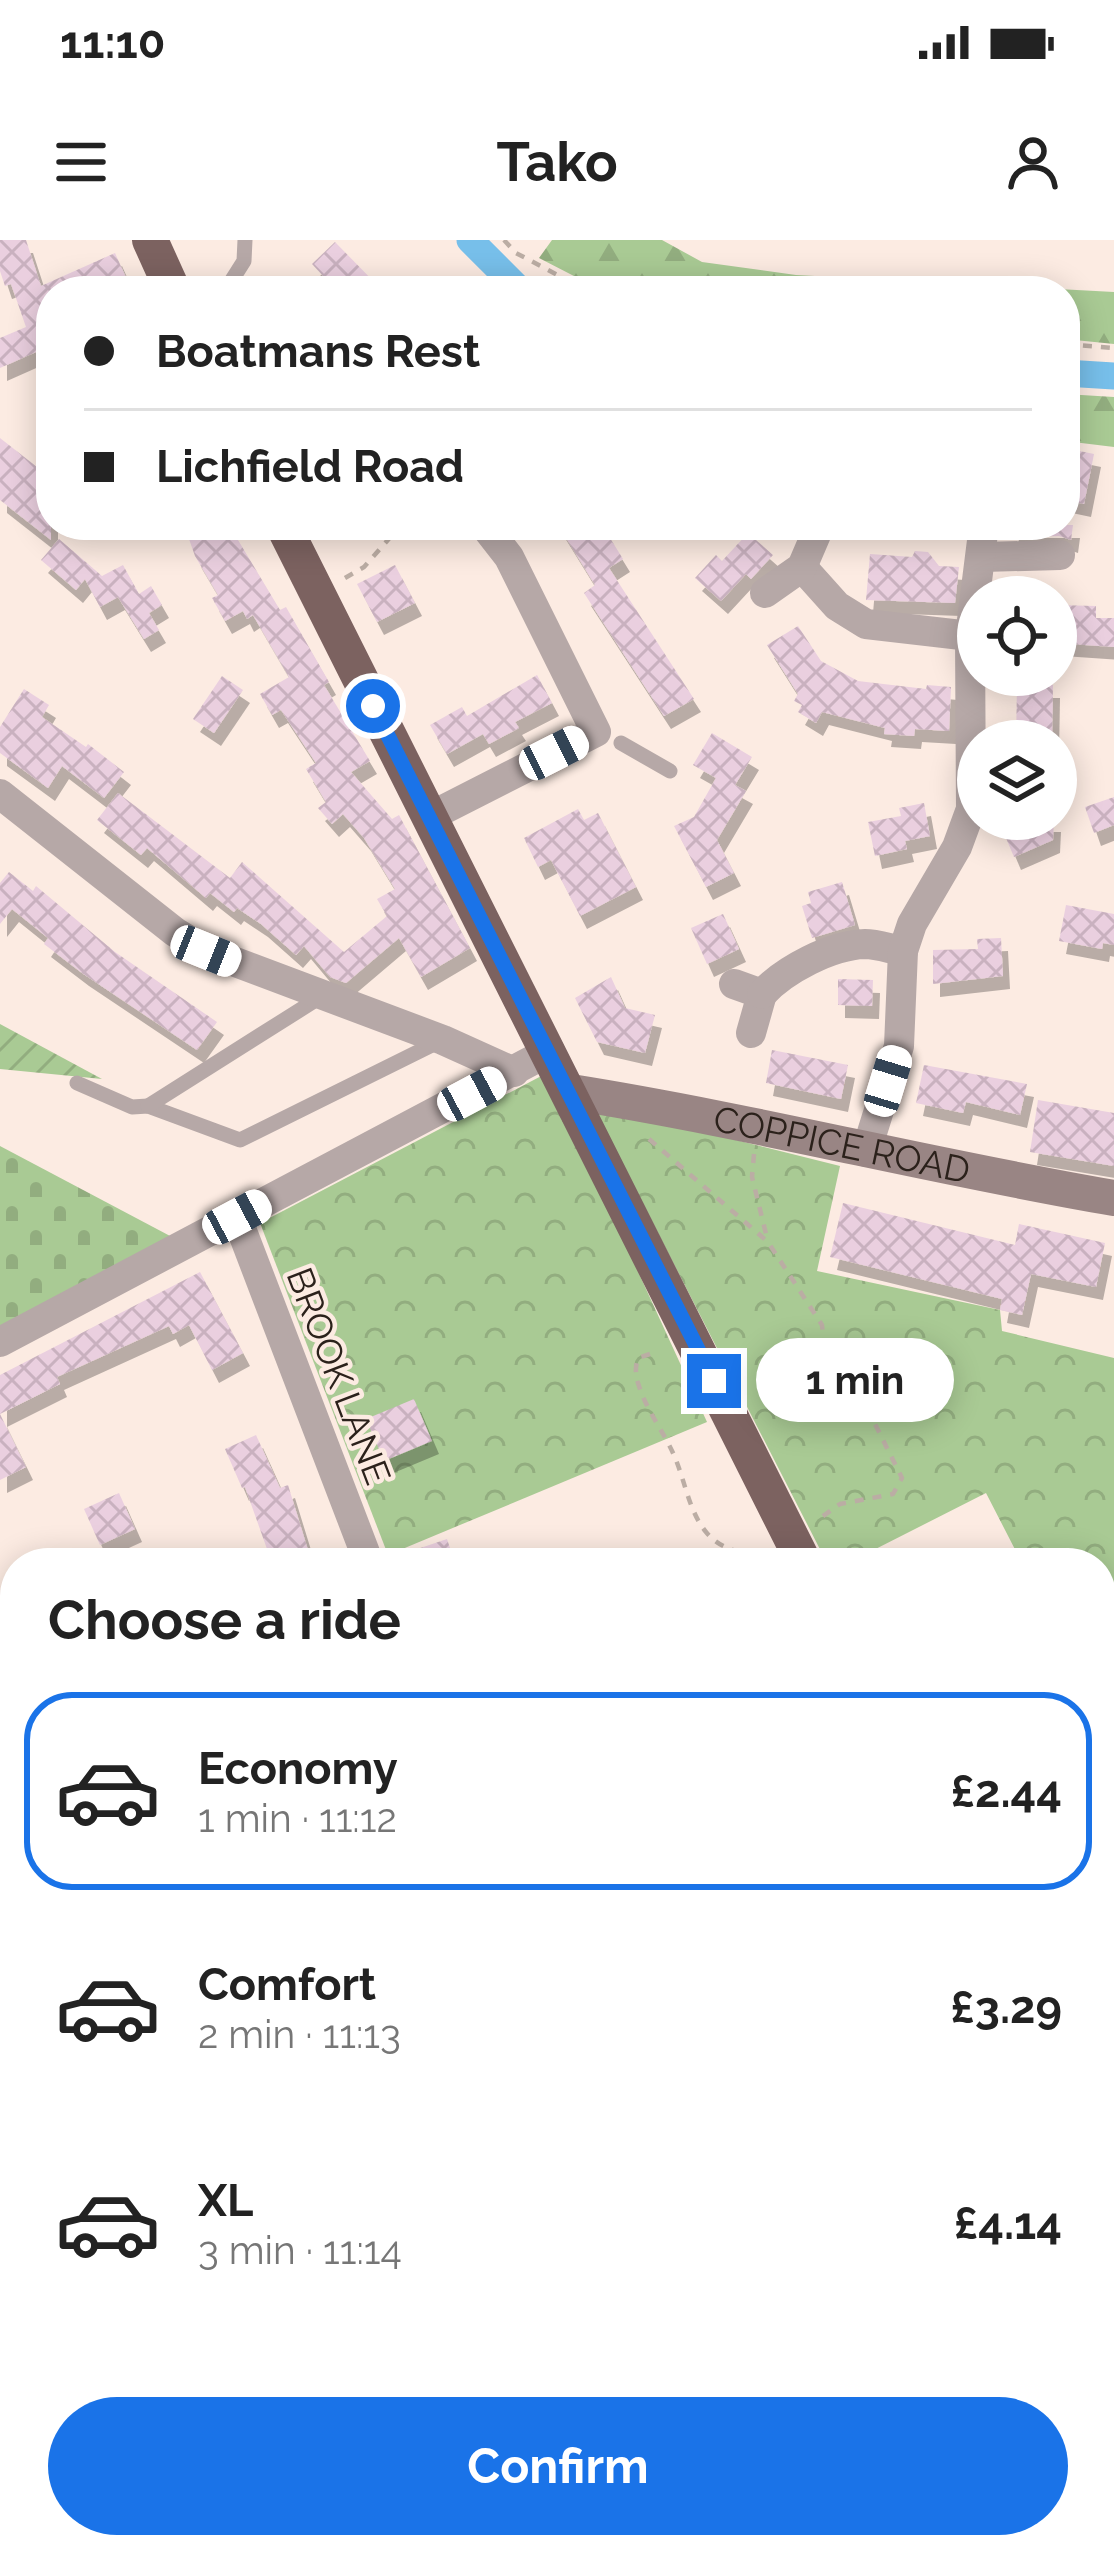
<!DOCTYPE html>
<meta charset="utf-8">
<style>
:root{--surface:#fff;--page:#f2f2f2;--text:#222;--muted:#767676;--line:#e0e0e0;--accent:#1a73e8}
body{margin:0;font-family:Raleway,sans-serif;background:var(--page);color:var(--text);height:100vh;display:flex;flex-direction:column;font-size:45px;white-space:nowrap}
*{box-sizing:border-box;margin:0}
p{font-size:39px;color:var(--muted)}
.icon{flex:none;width:66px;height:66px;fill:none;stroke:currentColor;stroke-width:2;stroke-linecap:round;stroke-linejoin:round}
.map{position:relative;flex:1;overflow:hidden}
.details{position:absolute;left:0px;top:1308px;width:1116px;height:1011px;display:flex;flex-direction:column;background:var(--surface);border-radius:48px 48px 0 0;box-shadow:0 6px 30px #0003}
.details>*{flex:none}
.banner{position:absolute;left:36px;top:36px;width:1044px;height:264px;border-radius:48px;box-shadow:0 6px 30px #0003;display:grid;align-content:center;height:264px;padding:0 48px;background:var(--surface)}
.tools{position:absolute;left:957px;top:336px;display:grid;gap:24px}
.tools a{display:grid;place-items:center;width:120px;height:120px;border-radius:50%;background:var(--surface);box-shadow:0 6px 30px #0003;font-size:60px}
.end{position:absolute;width:54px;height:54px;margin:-27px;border:15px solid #1a73e8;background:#fff;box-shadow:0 0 0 6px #fff}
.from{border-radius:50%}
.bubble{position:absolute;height:84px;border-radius:42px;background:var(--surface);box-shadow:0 6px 30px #0003;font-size:39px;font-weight:700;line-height:84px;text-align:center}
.car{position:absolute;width:36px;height:72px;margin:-36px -18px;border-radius:15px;box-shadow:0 0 9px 3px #0007;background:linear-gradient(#fff 24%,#345 0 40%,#fff 0 76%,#345 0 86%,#fff 0)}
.banner b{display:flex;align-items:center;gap:42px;height:114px;font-size:45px}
.banner b+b{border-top:3px solid var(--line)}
.banner i{width:30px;height:30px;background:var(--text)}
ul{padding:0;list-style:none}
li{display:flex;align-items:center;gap:36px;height:198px;margin:0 24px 18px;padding:0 24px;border:6px solid transparent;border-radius:48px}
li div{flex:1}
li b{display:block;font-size:45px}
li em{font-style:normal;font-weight:700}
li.selected{border-color:var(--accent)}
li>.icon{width:108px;height:108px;stroke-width:1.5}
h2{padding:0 48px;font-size:54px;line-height:144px}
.cta{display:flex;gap:24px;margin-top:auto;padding:24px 48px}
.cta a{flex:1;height:138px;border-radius:72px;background:var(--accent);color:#fff;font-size:48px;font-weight:700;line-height:138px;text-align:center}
.status{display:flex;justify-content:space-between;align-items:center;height:84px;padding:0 60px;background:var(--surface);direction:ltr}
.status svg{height:33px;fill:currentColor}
header{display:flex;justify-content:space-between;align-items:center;height:156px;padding:0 48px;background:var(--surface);font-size:54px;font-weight:700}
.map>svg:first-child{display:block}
</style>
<div class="status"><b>11:10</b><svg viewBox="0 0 49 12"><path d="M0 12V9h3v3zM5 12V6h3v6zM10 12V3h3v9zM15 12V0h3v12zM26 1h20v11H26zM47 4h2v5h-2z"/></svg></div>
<header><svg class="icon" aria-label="menu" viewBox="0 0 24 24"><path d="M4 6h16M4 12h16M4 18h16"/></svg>Tako<svg class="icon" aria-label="person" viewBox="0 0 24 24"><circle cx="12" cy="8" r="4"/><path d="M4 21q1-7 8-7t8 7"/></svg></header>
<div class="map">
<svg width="1114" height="2317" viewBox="0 0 1114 2317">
<defs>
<pattern id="forest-firs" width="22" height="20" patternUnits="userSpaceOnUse" patternTransform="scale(3)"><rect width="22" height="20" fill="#a9ca94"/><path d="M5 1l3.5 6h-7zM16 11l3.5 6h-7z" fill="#92ad7f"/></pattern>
<pattern id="cemetery-stones" width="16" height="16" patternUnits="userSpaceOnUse" patternTransform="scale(3)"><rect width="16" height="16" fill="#a9ca94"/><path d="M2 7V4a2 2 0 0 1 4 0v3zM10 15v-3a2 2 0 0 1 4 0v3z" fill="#92ad7f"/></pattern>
<pattern id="park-crowns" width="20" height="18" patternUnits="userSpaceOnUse" patternTransform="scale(3)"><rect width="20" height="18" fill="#a9ca94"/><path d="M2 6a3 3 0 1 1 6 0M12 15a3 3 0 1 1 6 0" fill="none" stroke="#92ad7f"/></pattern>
<pattern id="garden-furrows" width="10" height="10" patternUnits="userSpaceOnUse" patternTransform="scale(3)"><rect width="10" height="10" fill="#a9ca94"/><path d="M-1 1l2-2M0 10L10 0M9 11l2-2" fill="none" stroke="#92ad7f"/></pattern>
<pattern id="building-cross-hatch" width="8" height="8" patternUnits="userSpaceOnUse" patternTransform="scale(3)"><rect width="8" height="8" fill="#eacfdf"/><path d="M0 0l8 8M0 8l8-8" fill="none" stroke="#c9b1bf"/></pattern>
<filter id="shadow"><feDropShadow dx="7" dy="13" stdDeviation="0" flood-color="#0004"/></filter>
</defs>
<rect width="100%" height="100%" fill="#fcebe2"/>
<g fill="url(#forest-firs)">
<path d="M 552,0 L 662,0 L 702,22 L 796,35 L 1114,52 L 1114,104 L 1065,99 L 1065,51 L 603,51 L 539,18 Z"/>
<path d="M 1065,154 L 1114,157 L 1114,207 L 1065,201 Z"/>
</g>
<path fill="url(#cemetery-stones)" d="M 0,906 L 172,997 L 0,1088 Z"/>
<g fill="url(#park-crowns)">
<path d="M 547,833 L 707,1182 L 388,1315 L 260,983 Z"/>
<path d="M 592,864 L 840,926 L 817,1031 L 1000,1070 L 1002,1091 L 1114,1118 L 1114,1380 L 1101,1387 L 1101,1323 L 1022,1323 L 986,1253 L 848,1323 L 827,1323 Z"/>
</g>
<path fill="url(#garden-furrows)" d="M 0,784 L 102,839 L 0,829 Z"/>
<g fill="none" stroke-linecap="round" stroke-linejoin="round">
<g stroke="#77bfea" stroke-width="27">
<path d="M 470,0 L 521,51"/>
<path d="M 1065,133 L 1114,136"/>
</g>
</g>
<g fill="url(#building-cross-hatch)" filter="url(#shadow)">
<path d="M 0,0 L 26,0 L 41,46 L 115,13 L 132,51 L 51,51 L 51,148 L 36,112 L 0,128 L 0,98 L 26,87 L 11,44 L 5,46 L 0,31 Z"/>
<path d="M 335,2 L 383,51 L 337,51 L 312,24 Z"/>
<path d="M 0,198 L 51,238 L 51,300 L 0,260 Z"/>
<path d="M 1065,208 L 1094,214 L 1084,264 L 1065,260 Z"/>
<path d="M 184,285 L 229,285 L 280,370 L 286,367 L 329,442 L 324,445 L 370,521 L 351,532 L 392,579 L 399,575 L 470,708 L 421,737 L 399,698 L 346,743 L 330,737 L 304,706 L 296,715 L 261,684 L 237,668 L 234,672 L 210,653 L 206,658 L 147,608 L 141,615 L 97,580 L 118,553 L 230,638 L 242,622 L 344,712 L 387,676 L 377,659 L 395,649 L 364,598 L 343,574 L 332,584 L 318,568 L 326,562 L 306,529 L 316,523 L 281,470 L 272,475 L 260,454 L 289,437 L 253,375 L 247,379 L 243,371 L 225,381 L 212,358 L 218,355 L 195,316 Z"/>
<path d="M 558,285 L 602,285 L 623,319 L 609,328 L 694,459 L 664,476 L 584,353 L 595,345 Z"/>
<path d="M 1012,285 L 1073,285 L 1071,300 L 1059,296 L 1011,297 Z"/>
<path d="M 748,293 L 773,315 L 751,339 L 746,334 L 721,361 L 695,338 L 716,315 L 722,321 Z"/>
<path d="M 59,299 L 102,336 L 123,325 L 139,354 L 151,346 L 162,365 L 149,373 L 159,390 L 144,399 L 118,357 L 100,367 L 85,339 L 76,350 L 41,320 Z"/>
<path d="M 915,311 L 928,312 L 939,326 L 959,327 L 955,363 L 866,360 L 870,314 L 912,317 Z"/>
<path d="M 395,325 L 415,363 L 377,382 L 357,344 Z"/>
<path d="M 1056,365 L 1096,366 L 1096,378 L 1114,378 L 1114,407 L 1056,403 Z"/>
<path d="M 798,386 L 821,421 L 858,441 L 926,449 L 927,445 L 951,447 L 949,491 L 915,489 L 914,496 L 884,494 L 885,488 L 822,472 L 816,483 L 798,472 L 802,465 L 794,461 L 798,454 L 767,405 Z"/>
<path d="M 537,435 L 552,463 L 515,482 L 519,488 L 489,504 L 483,494 L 447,514 L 430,485 L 462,467 L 467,476 Z"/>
<path d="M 222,436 L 243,450 L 214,493 L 193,479 Z"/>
<path d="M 1017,445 L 1053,445 L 1052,501 L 1016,501 Z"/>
<path d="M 24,449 L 49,465 L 42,477 L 86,507 L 88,504 L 124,532 L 104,558 L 62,526 L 48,548 L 0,513 L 0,487 Z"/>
<path d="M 712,493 L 752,517 L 735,545 L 746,551 L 717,600 L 734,633 L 706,647 L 674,586 L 694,577 L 716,538 L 693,525 Z"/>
<path d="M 1114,557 L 1114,585 L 1094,593 L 1085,567 Z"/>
<path d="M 924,563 L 930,596 L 905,601 L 907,609 L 875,616 L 868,582 L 901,576 L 899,568 Z"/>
<path d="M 578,569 L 584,580 L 598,573 L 636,647 L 580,676 L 551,620 L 538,627 L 524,598 Z"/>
<path d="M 998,579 L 1054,579 L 1053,600 L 1014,617 Z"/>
<path d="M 9,632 L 33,651 L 36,646 L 115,712 L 217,782 L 197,810 L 82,733 L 44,704 L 48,698 L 12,669 L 0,684 L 0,643 Z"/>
<path d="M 842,642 L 855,685 L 812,698 L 802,666 L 811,663 L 808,652 Z"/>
<path d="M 1066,665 L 1114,674 L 1114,705 L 1103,703 L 1102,709 L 1059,701 Z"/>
<path d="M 723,674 L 739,709 L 707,724 L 691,688 Z"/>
<path d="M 1001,698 L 1003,736 L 933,744 L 933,710 L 978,709 L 977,699 Z"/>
<path d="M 611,737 L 625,768 L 655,775 L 645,813 L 597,802 L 575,758 Z"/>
<path d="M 838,739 L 873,740 L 872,766 L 838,765 Z"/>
<path d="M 772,810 L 848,825 L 841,859 L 766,843 Z"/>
<path d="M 924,825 L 1027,844 L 1020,875 L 966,862 L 963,873 L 916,863 Z"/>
<path d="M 1038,860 L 1114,873 L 1114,926 L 1030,912 Z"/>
<path d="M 843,963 L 1015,1005 L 1019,984 L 1105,1003 L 1096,1047 L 1031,1034 L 1022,1075 L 1000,1070 L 1002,1059 L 830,1017 Z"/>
<path d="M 200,1032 L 243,1113 L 212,1130 L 189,1085 L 173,1094 L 169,1086 L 57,1137 L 60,1144 L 0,1174 L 26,1227 L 0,1240 L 0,1135 Z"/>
<path d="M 414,1159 L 432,1201 L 384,1221 L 366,1179 Z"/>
<path d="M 256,1195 L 280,1248 L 288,1245 L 312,1323 L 272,1323 L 245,1247 L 242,1248 L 225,1209 Z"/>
<path d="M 119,1253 L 135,1289 L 100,1305 L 84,1269 Z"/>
<path d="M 447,1299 L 455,1323 L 389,1323 L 388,1319 Z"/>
</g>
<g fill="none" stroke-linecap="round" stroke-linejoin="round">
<g stroke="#bbada4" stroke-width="4.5" stroke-dasharray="9 9" stroke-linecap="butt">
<path d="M 504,0 L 516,13 L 588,51"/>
<path d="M 1065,104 L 1114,108"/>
<path d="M 345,338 L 364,327 L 401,285"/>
<path d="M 649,899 L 768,1002 L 822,1085 L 827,1141 L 873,1180 L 902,1238 L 893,1254 L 840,1264 L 816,1281"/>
<path d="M 754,914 L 752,937 L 768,1002"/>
<path d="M 650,1114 L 638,1118 C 635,1128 635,1135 639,1146 C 646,1169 663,1191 673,1213 C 685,1239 688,1270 706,1292 C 718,1307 738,1314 757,1314"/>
<path d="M 780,1164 L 809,1161 L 827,1141"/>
</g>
<g stroke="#b6a8a7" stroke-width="15">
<path d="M 225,51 L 244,21 L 245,0"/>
<path d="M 621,503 L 670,531"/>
<path d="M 77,843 L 132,867 L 148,866 L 240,900 L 440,801"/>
<path d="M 148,866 L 322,756"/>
<path d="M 1101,1839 L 1114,1833"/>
<path d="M 1101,1861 L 1114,1862"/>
</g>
<g stroke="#b6a8a7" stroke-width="30">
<path d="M 983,317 L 1060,315"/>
<path d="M 802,327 L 837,366 L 866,384 L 970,396"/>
<path d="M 765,353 L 802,327 L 817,292"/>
<path d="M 0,554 L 175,692 L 206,711 L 443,800 L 514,832"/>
<path d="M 429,577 L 596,492 L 509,317 L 484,285"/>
<path d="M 734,744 L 762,754 L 751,793"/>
<path d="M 762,754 C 784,730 831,705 865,704 C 877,704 891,709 903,711"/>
<path d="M 866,912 L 899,806 L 903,711 L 912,684 L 957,607 L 971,569 L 970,396 L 984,285"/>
<path d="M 237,978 L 369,1323"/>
<path d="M 0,1102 L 550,811"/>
<path d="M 1101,1572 L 1114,1566"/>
<path d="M 0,2015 L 15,2043"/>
<path d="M 1101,2133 L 1114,2131"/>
<path d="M 152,2304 L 159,2317"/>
<path d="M 543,2304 L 547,2317"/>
<path d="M 825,2304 L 832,2317"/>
<path d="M 949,2307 L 950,2304"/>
<path d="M 249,2317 L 299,2304"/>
</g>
<path stroke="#998584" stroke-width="36" id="s1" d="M 571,852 C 753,881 932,927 1114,958"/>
<g stroke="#7c6260" stroke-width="36">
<path d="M 150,0 L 173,51"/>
<path d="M 283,285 L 804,1323"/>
<path d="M 1101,1932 L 1114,1956"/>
</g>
</g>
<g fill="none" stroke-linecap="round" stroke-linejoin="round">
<path stroke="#1a73e8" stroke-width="15" d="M 373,466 L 714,1141"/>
</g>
<g text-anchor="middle" stroke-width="9" stroke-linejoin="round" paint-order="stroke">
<g font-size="36" fill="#2b211b" stroke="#fcebe2">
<text dy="13" stroke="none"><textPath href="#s1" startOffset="276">COPPICE ROAD</textPath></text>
<text transform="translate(339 1136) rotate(69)" y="13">BROOK LANE</text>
</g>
</g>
</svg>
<div class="tools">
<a><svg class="icon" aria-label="locate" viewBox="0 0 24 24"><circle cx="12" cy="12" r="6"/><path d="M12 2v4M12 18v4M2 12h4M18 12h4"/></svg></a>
<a><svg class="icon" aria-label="layers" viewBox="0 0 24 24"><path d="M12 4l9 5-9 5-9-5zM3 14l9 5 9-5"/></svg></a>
</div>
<i class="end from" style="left:373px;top:466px"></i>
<i class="end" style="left:714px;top:1141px"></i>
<div class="bubble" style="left:756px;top:1098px;width:198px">1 min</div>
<i class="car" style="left:554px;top:513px;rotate:63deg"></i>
<i class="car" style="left:206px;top:711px;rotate:112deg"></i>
<i class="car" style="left:888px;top:841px;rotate:17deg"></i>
<i class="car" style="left:472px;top:854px;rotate:62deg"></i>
<i class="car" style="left:237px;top:977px;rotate:62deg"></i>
<div class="banner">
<b><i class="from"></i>Boatmans Rest</b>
<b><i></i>Lichfield Road</b>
</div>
<section class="details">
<h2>Choose a ride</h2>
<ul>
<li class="selected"><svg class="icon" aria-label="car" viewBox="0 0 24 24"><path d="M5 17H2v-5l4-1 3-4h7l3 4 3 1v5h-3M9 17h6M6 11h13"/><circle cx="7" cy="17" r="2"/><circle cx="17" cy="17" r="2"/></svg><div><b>Economy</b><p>1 min · 11:12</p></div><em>£2.44</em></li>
<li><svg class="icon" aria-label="car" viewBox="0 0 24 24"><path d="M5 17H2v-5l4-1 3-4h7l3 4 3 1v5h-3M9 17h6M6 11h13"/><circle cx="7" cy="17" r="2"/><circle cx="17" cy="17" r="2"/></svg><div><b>Comfort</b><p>2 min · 11:13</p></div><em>£3.29</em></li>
<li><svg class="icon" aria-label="car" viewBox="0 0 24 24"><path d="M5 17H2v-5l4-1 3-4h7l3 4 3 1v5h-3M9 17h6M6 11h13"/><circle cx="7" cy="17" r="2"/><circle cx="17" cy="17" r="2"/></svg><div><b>XL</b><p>3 min · 11:14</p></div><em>£4.14</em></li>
</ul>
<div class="cta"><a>Confirm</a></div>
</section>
</div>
